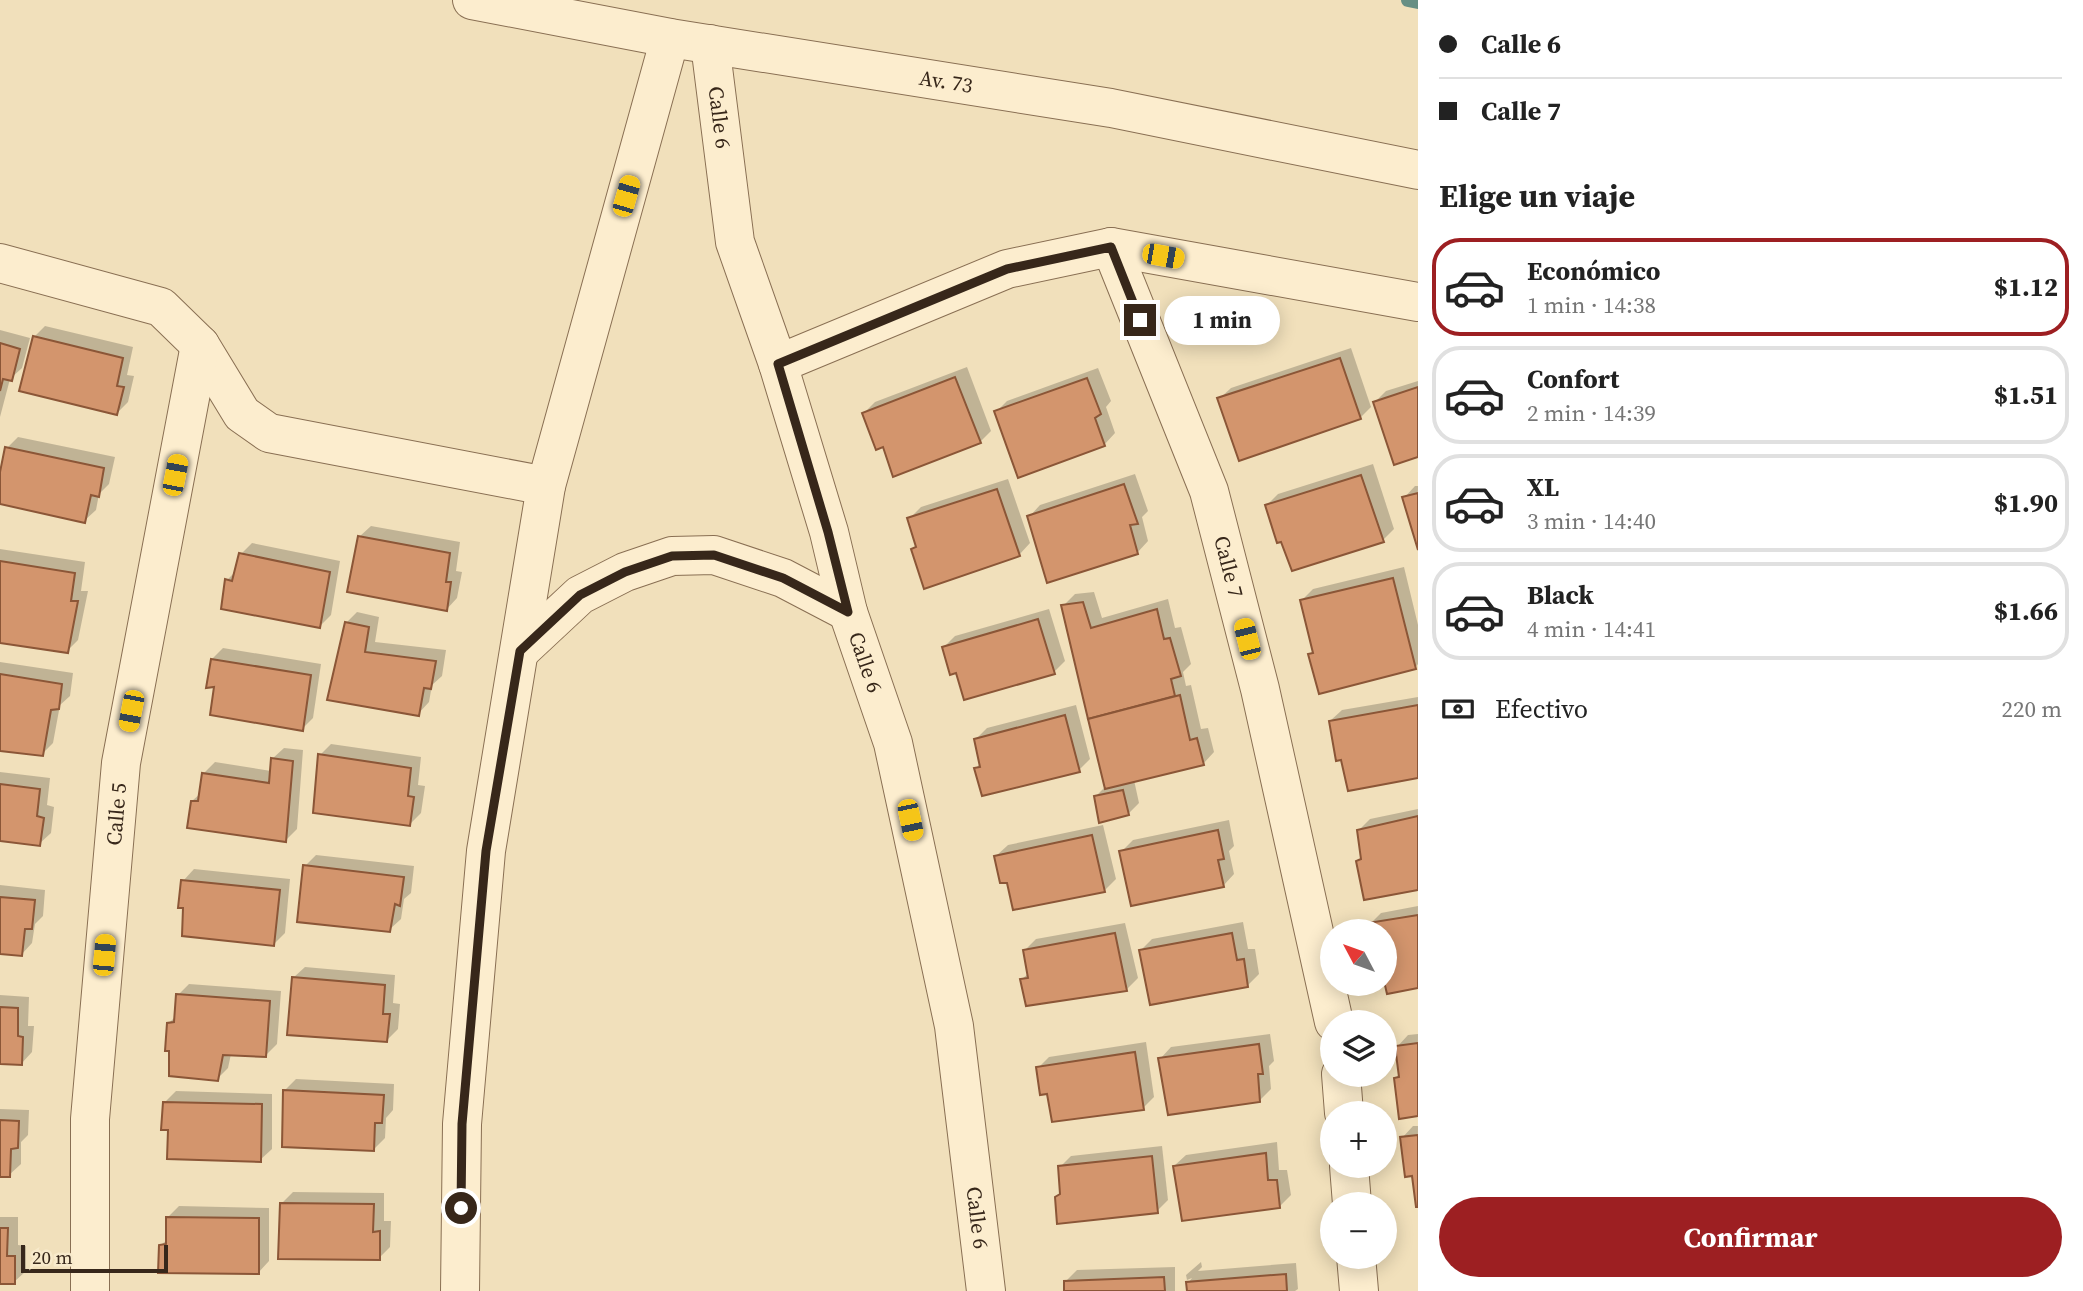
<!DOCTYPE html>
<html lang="es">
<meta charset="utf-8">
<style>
:root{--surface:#fff;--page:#f6f6f6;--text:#222;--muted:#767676;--line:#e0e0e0;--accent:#9d1f22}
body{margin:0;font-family:"Source Serif 4",serif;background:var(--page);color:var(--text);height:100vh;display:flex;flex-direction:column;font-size:26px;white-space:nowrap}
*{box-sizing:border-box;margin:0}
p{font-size:23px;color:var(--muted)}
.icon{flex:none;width:38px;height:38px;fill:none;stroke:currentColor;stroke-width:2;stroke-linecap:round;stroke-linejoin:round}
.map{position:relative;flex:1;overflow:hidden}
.panel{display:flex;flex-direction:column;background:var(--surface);width:665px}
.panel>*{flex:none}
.guide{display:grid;align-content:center;height:154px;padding:0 21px;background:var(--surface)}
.needle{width:46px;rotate:311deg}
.tools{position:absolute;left:1320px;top:919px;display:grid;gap:14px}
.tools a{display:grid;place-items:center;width:77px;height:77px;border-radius:50%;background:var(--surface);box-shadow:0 4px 18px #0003;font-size:35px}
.scale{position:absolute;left:21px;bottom:18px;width:147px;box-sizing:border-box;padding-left:7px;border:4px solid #37271a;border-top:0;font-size:19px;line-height:24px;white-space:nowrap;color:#37271a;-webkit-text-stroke:5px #f8eacb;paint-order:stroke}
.end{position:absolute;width:32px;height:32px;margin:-16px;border:9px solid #37271a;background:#fff;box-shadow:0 0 0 4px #fff}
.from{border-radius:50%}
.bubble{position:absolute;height:49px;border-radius:24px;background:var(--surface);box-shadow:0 4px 18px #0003;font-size:23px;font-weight:700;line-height:49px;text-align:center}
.car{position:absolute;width:21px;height:42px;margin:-21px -10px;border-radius:9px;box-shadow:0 0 5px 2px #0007;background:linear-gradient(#f5c518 24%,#345 0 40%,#f5c518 0 76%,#345 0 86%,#f5c518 0)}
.guide b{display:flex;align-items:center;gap:24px;height:66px;font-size:26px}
.guide b+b{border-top:2px solid var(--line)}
.guide i{width:18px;height:18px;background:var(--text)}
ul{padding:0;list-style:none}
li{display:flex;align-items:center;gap:21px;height:98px;margin:0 14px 10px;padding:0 7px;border:4px solid var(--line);border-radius:28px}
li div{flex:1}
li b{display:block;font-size:26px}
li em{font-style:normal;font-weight:700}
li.selected{border-color:var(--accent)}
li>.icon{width:63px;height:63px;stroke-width:1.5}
h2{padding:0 21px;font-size:32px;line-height:84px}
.pay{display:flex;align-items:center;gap:18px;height:77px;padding:0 21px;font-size:26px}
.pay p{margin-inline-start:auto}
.primary-button{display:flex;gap:14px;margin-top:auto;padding:14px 21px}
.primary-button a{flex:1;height:80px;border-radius:42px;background:var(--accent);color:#fff;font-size:28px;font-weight:700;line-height:80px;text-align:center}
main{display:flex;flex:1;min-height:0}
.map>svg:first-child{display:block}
</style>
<main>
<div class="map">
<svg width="1418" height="1291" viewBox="0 0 1418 1291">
<rect width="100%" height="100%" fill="#f1e0bb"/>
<g fill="#0003">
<path d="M 45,326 L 133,347 L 127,375 L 134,376 L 128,402 L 117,413 L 34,337 Z"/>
<path d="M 0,330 L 30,338 L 22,368 L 10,379 L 0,417 Z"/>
<path d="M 1351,348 L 1371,407 L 1360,418 L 1219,399 L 1231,388 Z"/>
<path d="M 967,367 L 991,431 L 980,442 L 884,445 L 864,413 L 875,402 Z"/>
<path d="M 1098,368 L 1111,401 L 1106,407 L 1115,433 L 1104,445 L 996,412 L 1007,401 Z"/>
<path d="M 1418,381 L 1418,455 L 1375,402 L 1386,391 Z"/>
<path d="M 18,437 L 115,457 L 109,484 L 99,494 L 96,510 L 84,521 L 0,502 L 0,481 L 7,448 Z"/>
<path d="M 1373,464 L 1394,529 L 1383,540 L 1267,505 L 1278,494 Z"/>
<path d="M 1135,474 L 1148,511 L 1142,517 L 1148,541 L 1137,553 L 1029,517 L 1040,505 Z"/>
<path d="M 1008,479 L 1030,543 L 1019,555 L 913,549 L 917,545 L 909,519 L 921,507 Z"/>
<path d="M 1415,486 L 1418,486 L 1418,544 L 1404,498 Z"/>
<path d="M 371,526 L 460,542 L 456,571 L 462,572 L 457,598 L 446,610 L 359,537 Z"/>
<path d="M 252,543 L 340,561 L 331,615 L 320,626 L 227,580 L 237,570 L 241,554 Z"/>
<path d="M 0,549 L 85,562 L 81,591 L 88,591 L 78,640 L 67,651 L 0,641 Z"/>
<path d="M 1404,567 L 1418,625 L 1418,664 L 1415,668 L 1310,654 L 1314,651 L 1302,600 L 1313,589 Z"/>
<path d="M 1094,592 L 1102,618 L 1168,599 L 1175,628 L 1181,627 L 1191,664 L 1183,672 L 1186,686 L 1191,685 L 1201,729 L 1208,728 L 1214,752 L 1203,764 L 1134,780 L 1139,803 L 1128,814 L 1096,796 L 1106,786 L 1063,606 L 1075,594 Z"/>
<path d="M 1049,609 L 1065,661 L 1054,672 L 957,671 L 944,647 L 955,636 Z"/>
<path d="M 357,612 L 379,617 L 375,642 L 446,650 L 442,676 L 432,685 L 429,702 L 418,714 L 329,698 L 346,623 Z"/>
<path d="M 223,648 L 321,664 L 313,718 L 302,729 L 216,685 L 212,659 Z"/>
<path d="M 0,662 L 73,673 L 70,696 L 60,705 L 53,743 L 42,754 L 0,749 Z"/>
<path d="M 1418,697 L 1418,776 L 1342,758 L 1330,721 L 1342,710 Z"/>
<path d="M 1076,705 L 1090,759 L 1079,770 L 976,768 L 981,763 L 976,739 L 987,728 Z"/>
<path d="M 331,744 L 421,757 L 418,785 L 425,786 L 421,813 L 410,824 L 320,755 Z"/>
<path d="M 284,748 L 303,750 L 297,829 L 286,840 L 192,801 L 201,793 L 203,774 L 215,762 L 271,771 L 272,759 Z"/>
<path d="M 0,772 L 50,778 L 47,805 L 54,807 L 51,833 L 39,844 L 0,840 Z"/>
<path d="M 1418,809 L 1418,888 L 1359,830 L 1370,819 Z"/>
<path d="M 1229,820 L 1234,846 L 1229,851 L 1234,874 L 1223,886 L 1121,852 L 1133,840 Z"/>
<path d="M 1103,825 L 1116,879 L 1104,891 L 1008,881 L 996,856 L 1008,845 Z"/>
<path d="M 316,855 L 414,866 L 411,893 L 404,899 L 401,919 L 389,930 L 305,866 Z"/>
<path d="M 194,869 L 290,879 L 285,933 L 274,944 L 183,881 Z"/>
<path d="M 0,885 L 45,890 L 43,916 L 35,924 L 32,943 L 21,955 L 0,953 Z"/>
<path d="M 1418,906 L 1418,986 L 1384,931 L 1371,931 L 1370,924 L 1381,913 Z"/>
<path d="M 1243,922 L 1248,949 L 1255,949 L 1259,974 L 1248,985 L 1141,950 L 1152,939 Z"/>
<path d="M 1125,923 L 1138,978 L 1127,989 L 1027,1004 L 1022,979 L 1029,973 L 1025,950 L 1036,939 Z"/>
<path d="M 305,967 L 395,975 L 393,1003 L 400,1004 L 398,1029 L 387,1040 L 293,978 Z"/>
<path d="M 189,984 L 281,991 L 277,1044 L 265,1056 L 231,1054 L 228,1068 L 217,1079 L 169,1023 L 176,1016 L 178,995 Z"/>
<path d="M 0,995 L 29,997 L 28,1026 L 34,1026 L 32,1052 L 21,1064 L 0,1063 Z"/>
<path d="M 1270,1034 L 1274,1061 L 1269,1066 L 1271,1089 L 1260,1100 L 1160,1059 L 1171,1047 Z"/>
<path d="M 1418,1034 L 1418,1114 L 1395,1078 L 1401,1073 L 1397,1047 L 1408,1035 Z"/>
<path d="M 1146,1042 L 1154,1097 L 1143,1108 L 1049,1092 L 1038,1068 L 1049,1057 Z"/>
<path d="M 296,1079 L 394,1084 L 393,1110 L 386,1118 L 385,1138 L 373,1150 L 285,1090 Z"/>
<path d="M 176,1091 L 272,1094 L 272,1149 L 260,1160 L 170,1129 L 165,1102 Z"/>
<path d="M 0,1109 L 29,1110 L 28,1135 L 21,1142 L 21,1164 L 9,1175 L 0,1175 Z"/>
<path d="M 1413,1126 L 1418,1126 L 1418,1205 L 1414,1174 L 1402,1138 Z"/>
<path d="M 1277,1142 L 1279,1170 L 1287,1170 L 1291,1195 L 1280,1206 L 1174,1166 L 1186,1155 Z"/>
<path d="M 1162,1146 L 1168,1200 L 1157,1211 L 1062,1192 L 1060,1167 L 1071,1156 Z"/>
<path d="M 293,1192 L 384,1193 L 384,1221 L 391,1221 L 390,1247 L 379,1258 L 281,1204 Z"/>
<path d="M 179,1206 L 269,1208 L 269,1261 L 258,1273 L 161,1245 L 168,1239 L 168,1217 Z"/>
<path d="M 0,1217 L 18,1217 L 18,1245 L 26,1246 L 26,1271 L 14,1282 L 0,1282 Z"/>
<path d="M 1201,1262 L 1202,1267 L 1198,1271 L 1296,1263 L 1298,1289 L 1295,1291 L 1188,1291 L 1188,1283 L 1192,1278 L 1187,1280 L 1186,1275 Z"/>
<path d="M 1175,1267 L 1175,1291 L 1066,1291 L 1066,1281 L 1077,1270 Z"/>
</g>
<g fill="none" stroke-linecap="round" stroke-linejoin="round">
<path stroke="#678f84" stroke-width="14" d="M 1408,0 L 1418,2"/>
</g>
<g fill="#d3956d" stroke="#8b5637" stroke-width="2">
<path d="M 33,336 L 123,358 L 117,386 L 124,387 L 117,415 L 19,391 Z"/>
<path d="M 0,343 L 20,349 L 12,381 L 3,379 L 0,391 Z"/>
<path d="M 1340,358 L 1361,419 L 1239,461 L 1217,398 Z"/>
<path d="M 955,377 L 981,443 L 893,477 L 883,447 L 876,450 L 862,413 Z"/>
<path d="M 1087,378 L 1101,414 L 1095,418 L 1105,446 L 1018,478 L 994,411 Z"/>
<path d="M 1418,387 L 1418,457 L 1394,465 L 1373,402 Z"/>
<path d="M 5,447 L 104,468 L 99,497 L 91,495 L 85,523 L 0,504 L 0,472 Z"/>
<path d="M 1361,475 L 1384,542 L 1292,571 L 1281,542 L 1277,543 L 1265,505 Z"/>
<path d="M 1124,484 L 1138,524 L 1130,525 L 1138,554 L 1047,583 L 1027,516 Z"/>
<path d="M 997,489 L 1020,556 L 924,589 L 911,549 L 916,547 L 907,518 Z"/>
<path d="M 1418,493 L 1418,550 L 1402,497 Z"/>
<path d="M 358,536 L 450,553 L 446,582 L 451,582 L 447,611 L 347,592 Z"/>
<path d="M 239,553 L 330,572 L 320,628 L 221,609 L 225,579 L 232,581 Z"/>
<path d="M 0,561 L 75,573 L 71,601 L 78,601 L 68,653 L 0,643 Z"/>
<path d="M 1393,578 L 1416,669 L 1319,694 L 1308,654 L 1313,653 L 1300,600 Z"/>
<path d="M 1083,602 L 1091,628 L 1157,609 L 1164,639 L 1170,638 L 1181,676 L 1171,679 L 1175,696 L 1088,719 L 1061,605 Z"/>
<path d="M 1038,619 L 1055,674 L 964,700 L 956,673 L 950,675 L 942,647 Z"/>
<path d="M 345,622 L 369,627 L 365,652 L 436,661 L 431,689 L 424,688 L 419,716 L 327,700 Z"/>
<path d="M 211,659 L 311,675 L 303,731 L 210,715 L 214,687 L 206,688 Z"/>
<path d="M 0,674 L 62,684 L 59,709 L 51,710 L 43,756 L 0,751 Z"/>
<path d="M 1180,695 L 1190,740 L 1197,738 L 1204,765 L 1105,789 L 1088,719 Z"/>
<path d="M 1418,705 L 1418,778 L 1348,791 L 1341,760 L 1336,761 L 1329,721 Z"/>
<path d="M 1065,715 L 1080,772 L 982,796 L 974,768 L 980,767 L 974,739 Z"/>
<path d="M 318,754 L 411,768 L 408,796 L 414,797 L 410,826 L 313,813 Z"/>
<path d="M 271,758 L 293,761 L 286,842 L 187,828 L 191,801 L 198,801 L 202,773 L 269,783 Z"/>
<path d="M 0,784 L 40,789 L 37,816 L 44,818 L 40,846 L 0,841 Z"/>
<path d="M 1123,790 L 1129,815 L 1099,823 L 1094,796 Z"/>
<path d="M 1418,816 L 1418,890 L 1364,900 L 1356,861 L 1361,859 L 1357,830 Z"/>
<path d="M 1218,830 L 1224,859 L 1218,860 L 1224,887 L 1131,906 L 1119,851 Z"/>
<path d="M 1092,835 L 1105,892 L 1013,910 L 1007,883 L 1000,883 L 994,856 Z"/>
<path d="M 303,865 L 404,877 L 400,906 L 395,904 L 390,932 L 297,922 Z"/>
<path d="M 181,880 L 280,890 L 274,946 L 182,936 L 183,908 L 178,908 Z"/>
<path d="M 0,897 L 35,900 L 32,929 L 25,929 L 22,956 L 0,954 Z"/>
<path d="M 1418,915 L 1418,988 L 1387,994 L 1384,981 L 1384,931 L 1370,931 L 1368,923 Z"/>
<path d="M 1115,933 L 1127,991 L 1026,1006 L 1020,979 L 1028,978 L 1023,950 Z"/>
<path d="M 1232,933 L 1237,960 L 1244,959 L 1248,987 L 1150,1005 L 1139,950 Z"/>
<path d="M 292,977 L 385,985 L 383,1014 L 390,1014 L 387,1042 L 287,1035 Z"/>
<path d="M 176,994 L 270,1001 L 266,1057 L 223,1055 L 218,1081 L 169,1076 L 169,1051 L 165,1051 L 167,1023 L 174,1022 Z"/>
<path d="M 0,1007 L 18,1008 L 18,1036 L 23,1037 L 22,1065 L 0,1064 Z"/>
<path d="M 1418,1043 L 1418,1116 L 1399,1119 L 1394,1078 L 1399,1077 L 1395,1046 Z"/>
<path d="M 1259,1044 L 1263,1074 L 1258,1074 L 1260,1102 L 1168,1115 L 1158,1058 Z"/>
<path d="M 1135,1052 L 1144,1110 L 1052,1122 L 1047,1094 L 1040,1095 L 1036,1067 Z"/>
<path d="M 283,1090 L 384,1095 L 382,1123 L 375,1123 L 374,1151 L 282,1147 Z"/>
<path d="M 163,1102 L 262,1104 L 261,1162 L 167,1159 L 168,1130 L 161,1130 Z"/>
<path d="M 0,1120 L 19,1121 L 18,1148 L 11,1149 L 10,1177 L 0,1177 Z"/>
<path d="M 1418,1135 L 1418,1207 L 1416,1207 L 1412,1176 L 1405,1177 L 1400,1137 Z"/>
<path d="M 1266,1153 L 1268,1180 L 1277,1180 L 1280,1208 L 1182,1221 L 1173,1166 Z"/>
<path d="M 1152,1156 L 1158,1213 L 1057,1224 L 1055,1197 L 1060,1194 L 1058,1166 Z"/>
<path d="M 280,1203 L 374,1204 L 373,1232 L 380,1231 L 380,1260 L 278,1259 Z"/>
<path d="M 166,1217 L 259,1218 L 259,1274 L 158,1273 L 159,1245 L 166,1244 Z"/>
<path d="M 0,1228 L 8,1228 L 7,1256 L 15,1256 L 15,1284 L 0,1284 Z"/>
<path d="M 1286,1274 L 1287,1291 L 1187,1291 L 1186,1282 Z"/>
<path d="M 1164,1277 L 1165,1291 L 1064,1291 L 1064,1281 Z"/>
</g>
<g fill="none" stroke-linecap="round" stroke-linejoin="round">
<g stroke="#896f53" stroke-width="40">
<g id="street">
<path id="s1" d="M 472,0 L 670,38 L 1111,108 L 1418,170"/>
<path id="s2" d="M 710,44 L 735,242 L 778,364 L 829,532 L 848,612 L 893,743 L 954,1026 L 986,1291"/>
<path id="s3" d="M 1111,247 L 1209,491 L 1260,689 L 1334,1022"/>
<path d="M 0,263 L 161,307 L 200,345 L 242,414 L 269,433 L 546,486"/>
<path d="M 778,364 L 1007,269 L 1111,247 L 1418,302"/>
<path d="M 520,651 L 580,595 L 625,572 L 672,556 L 714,555 L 783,578 L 848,612"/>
<path d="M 1341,1074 L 1344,1113"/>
<path d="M 1349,1166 L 1352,1204"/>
<path d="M 1356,1256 L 1359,1291"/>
<path id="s4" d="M 90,1291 L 90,1119 L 121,763 L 200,345"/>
<path d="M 460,1291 L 462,1124 L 486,851 L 546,486 L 670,38"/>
</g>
</g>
<use href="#street" stroke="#fcedce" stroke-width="38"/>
</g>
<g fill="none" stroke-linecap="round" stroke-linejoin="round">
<path stroke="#37271a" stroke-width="9" d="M 461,1208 L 462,1124 L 486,851 L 520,651 L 580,595 L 625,572 L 672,556 L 714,555 L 783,578 L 848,612 L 828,532 L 778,364 L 1007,269 L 1111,247 L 1140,320"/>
</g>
<g text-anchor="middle" stroke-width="6" stroke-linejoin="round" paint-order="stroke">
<g font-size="21" fill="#37271a" stroke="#f8eacb">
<text dy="7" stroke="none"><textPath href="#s1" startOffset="481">Av. 73</textPath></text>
<text dy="7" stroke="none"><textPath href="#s2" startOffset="74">Calle 6</textPath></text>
<text dy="7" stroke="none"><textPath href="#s3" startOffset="341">Calle 7</textPath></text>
<text dy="7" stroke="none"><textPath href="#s2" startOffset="640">Calle 6</textPath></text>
<text dy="7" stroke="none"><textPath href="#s4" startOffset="478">Calle 5</textPath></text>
<text dy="7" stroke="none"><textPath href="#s2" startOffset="1208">Calle 6</textPath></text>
</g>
</g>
</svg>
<div class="tools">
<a><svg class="needle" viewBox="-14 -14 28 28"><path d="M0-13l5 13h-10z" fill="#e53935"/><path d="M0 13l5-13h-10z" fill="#767676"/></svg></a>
<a><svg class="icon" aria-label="layers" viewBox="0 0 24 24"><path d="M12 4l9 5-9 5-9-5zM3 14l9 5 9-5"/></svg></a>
<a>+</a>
<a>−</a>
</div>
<div class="scale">20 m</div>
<i class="end from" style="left:461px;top:1208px"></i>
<i class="end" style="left:1140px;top:320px"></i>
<div class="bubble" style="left:1164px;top:296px;width:116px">1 min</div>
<i class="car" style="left:626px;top:196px;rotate:16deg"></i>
<i class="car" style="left:1163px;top:256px;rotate:100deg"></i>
<i class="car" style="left:175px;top:475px;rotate:11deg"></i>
<i class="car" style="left:1247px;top:639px;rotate:346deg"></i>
<i class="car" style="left:131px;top:711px;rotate:191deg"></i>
<i class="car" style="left:910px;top:820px;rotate:168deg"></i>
<i class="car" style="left:104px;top:955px;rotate:5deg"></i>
</div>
<section class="panel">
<div class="guide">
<b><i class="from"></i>Calle 6</b>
<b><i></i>Calle 7</b>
</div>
<h2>Elige un viaje</h2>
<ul>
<li class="selected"><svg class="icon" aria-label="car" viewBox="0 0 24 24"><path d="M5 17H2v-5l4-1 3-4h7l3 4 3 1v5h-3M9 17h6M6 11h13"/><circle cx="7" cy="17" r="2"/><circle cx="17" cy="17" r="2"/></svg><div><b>Económico</b><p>1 min · 14:38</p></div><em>$1.12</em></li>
<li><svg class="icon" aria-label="car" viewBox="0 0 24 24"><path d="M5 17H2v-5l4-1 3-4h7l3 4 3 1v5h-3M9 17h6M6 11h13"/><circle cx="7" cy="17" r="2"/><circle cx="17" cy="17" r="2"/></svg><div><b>Confort</b><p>2 min · 14:39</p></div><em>$1.51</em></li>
<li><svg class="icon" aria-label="car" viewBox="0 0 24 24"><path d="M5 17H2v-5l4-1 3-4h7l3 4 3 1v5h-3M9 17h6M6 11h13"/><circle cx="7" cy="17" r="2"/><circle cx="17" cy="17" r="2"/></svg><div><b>XL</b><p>3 min · 14:40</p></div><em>$1.90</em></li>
<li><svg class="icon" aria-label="car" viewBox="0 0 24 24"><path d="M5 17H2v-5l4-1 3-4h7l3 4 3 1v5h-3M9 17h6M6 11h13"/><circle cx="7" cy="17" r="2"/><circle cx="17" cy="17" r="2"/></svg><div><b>Black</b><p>4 min · 14:41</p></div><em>$1.66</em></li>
</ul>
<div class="pay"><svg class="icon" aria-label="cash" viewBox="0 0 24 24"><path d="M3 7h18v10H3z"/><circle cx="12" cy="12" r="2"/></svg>Efectivo<p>220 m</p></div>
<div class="primary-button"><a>Confirmar</a></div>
</section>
</main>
